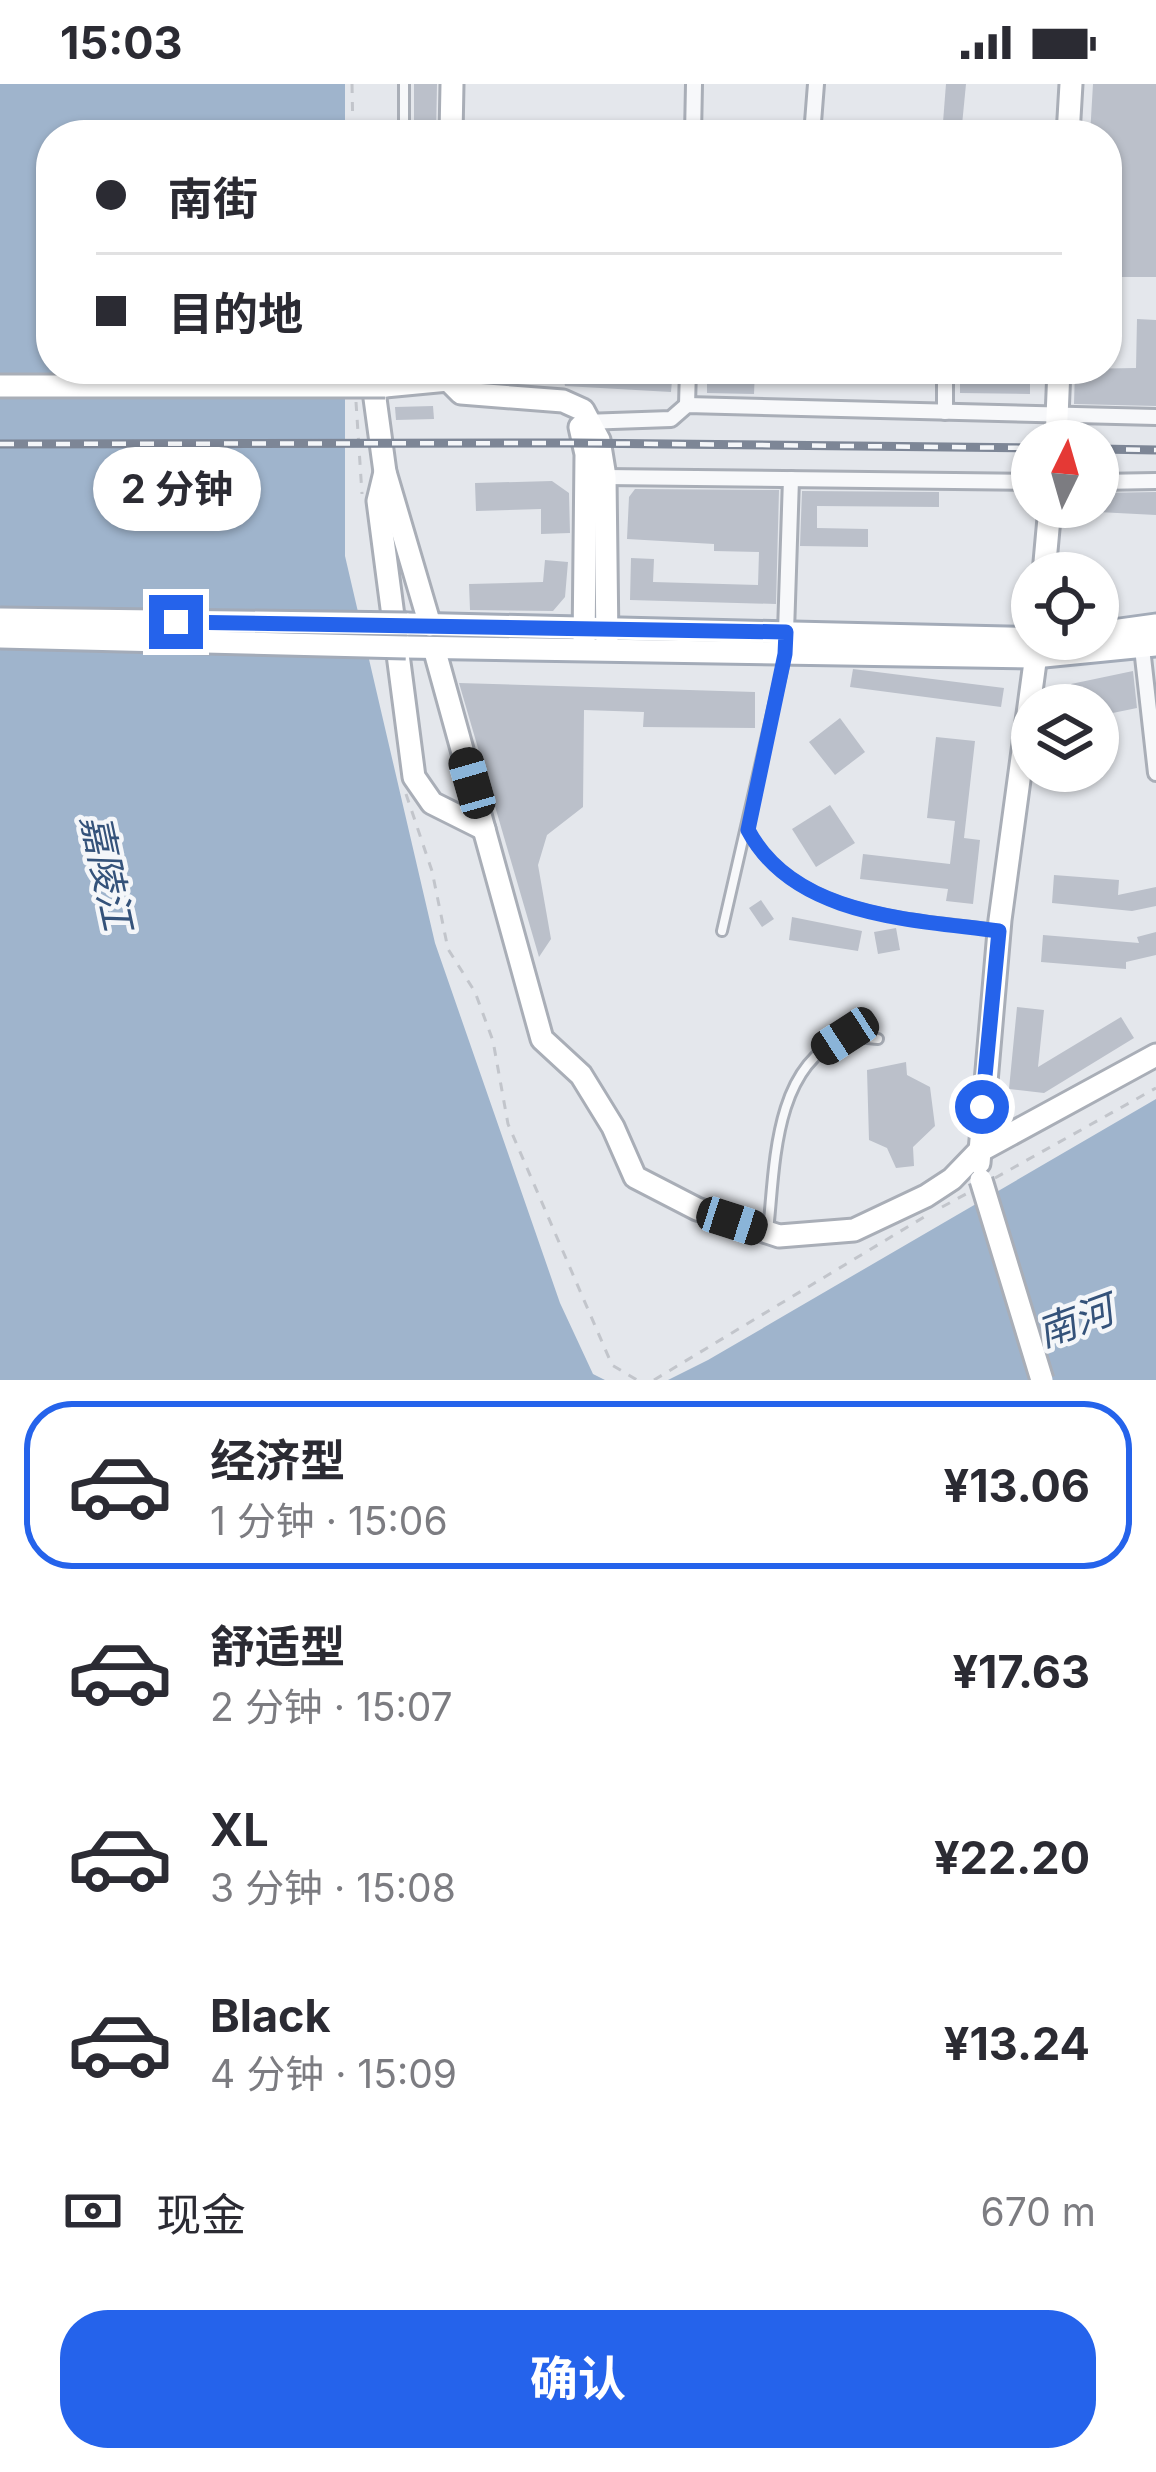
<!DOCTYPE html>
<html lang="zh">
<meta charset="utf-8">
<style>
:root{--surface:#fff;--page:#f2f2f3;--text:#2b2b33;--muted:#7c7c81;--line:#e1e1e2;--accent:#2563eb}
body{margin:0;font-family:Inter,"Noto Sans SC",sans-serif;background:var(--page);color:var(--text);height:100vh;display:flex;flex-direction:column;font-size:45px;white-space:nowrap}
*{box-sizing:border-box;margin:0}
p{font-size:39px;color:var(--muted)}
.icon{flex:none;width:66px;height:66px;fill:none;stroke:currentColor;stroke-width:2;stroke-linecap:round;stroke-linejoin:round}
.map{position:relative;height:1296px;overflow:hidden}
.side{display:flex;flex-direction:column;background:var(--surface);flex:1}
.side>*{flex:none}
.banner{position:absolute;left:36px;top:36px;width:1086px;height:264px;border-radius:48px;box-shadow:0 3px 9px #0004;display:grid;align-content:center;height:264px;padding:0 60px;background:var(--surface)}
.needle{width:78px;rotate:5deg}
.controls{position:absolute;left:1011px;top:336px;display:grid;gap:24px}
.controls a{display:grid;place-items:center;width:108px;height:108px;border-radius:50%;background:var(--surface);box-shadow:0 3px 9px #0004;font-size:60px}
.end{position:absolute;width:54px;height:54px;margin:-27px;border:15px solid #2563eb;background:#fff;box-shadow:0 0 0 6px #fff}
.from{border-radius:50%}
.bubble{position:absolute;height:84px;border-radius:42px;background:var(--surface);box-shadow:0 3px 9px #0004;font-size:39px;font-weight:700;line-height:84px;text-align:center}
.car{position:absolute;width:36px;height:72px;margin:-36px -18px;border-radius:15px;box-shadow:0 0 9px 3px #0007;background:linear-gradient(#222 24%,#8ab4d8 0 40%,#222 0 76%,#8ab4d8 0 86%,#222 0)}
.banner b{display:flex;align-items:center;gap:42px;height:114px;font-size:45px}
.banner b+b{border-top:3px solid var(--line)}
.banner i{width:30px;height:30px;background:var(--text)}
ul{padding:21px 0 0;list-style:none}
li{display:flex;align-items:center;gap:36px;height:168px;margin:0 24px 18px;padding:0 36px;border:6px solid transparent;border-radius:48px}
li div{flex:1}
li b{display:block;font-size:45px}
li em{font-style:normal;font-weight:700}
li.current{border-color:var(--accent)}
li>.icon{width:108px;height:108px;stroke-width:1.5}
.pay{display:flex;align-items:center;gap:30px;height:132px;padding:0 60px;font-size:45px}
.pay p{margin-inline-start:auto}
.primary-button{display:flex;gap:24px;margin-top:auto;padding:24px 60px}
.primary-button a{flex:1;height:138px;border-radius:48px;background:var(--accent);color:#fff;font-size:48px;font-weight:700;line-height:138px;text-align:center}
.status{display:flex;justify-content:space-between;align-items:center;height:84px;padding:0 60px;background:var(--surface);direction:ltr}
.status svg{height:33px;fill:currentColor}
.map>svg:first-child{display:block}
</style>
<div class="status"><b>15:03</b><svg viewBox="0 0 49 12"><path d="M0 12V9h3v3zM5 12V6h3v6zM10 12V3h3v9zM15 12V0h3v12zM26 1h20v11H26zM47 4h2v5h-2z"/></svg></div>
<div class="map">
<svg width="1156" height="1296" viewBox="0 0 1156 1296">
<rect width="100%" height="100%" fill="#e4e7ec"/>
<g fill="#9fb4cc">
<path d="M 0,0 L 345,0 L 345,51 L 51,51 L 51,285 L 345,285 L 345,472 L 435,859 L 560,1219 L 593,1290 L 605,1296 L 0,1296 Z"/>
<path d="M 1156,1015 L 1156,1296 L 668,1296 L 708,1276 Z"/>
</g>
<g fill="#bbc0ca">
<path d="M 414,0 L 437,0 L 436,51 L 414,51 Z"/>
<path d="M 946,0 L 966,0 L 961,51 L 942,51 Z"/>
<path d="M 1093,0 L 1156,0 L 1156,193 L 1107,193 L 1107,51 L 1090,51 Z"/>
<path d="M 1137,235 L 1156,236 L 1156,322 L 1074,320 L 1075,285 L 1136,284 Z"/>
<path d="M 503,285 L 673,285 L 671,308 L 565,302 L 564,297 L 503,292 Z"/>
<path d="M 707,285 L 755,285 L 754,310 L 707,309 Z"/>
<path d="M 1010,285 L 1030,285 L 1030,310 L 960,309 L 960,287 Z"/>
<path d="M 433,322 L 434,335 L 396,336 L 395,323 Z"/>
<path d="M 552,397 L 569,409 L 570,449 L 541,450 L 541,425 L 476,427 L 475,399 Z"/>
<path d="M 635,405 L 779,406 L 776,520 L 630,516 L 631,474 L 654,475 L 653,498 L 758,501 L 759,468 L 714,467 L 714,460 L 627,455 L 629,413 Z"/>
<path d="M 802,407 L 939,408 L 939,423 L 817,422 L 817,444 L 868,445 L 868,463 L 800,462 Z"/>
<path d="M 1156,408 L 1156,431 L 1098,428 L 1098,409 Z"/>
<path d="M 545,476 L 568,478 L 565,513 L 553,527 L 470,526 L 469,500 L 543,498 Z"/>
<path d="M 853,585 L 1004,604 L 1001,623 L 850,603 Z"/>
<path d="M 1133,587 L 1137,624 L 1098,632 L 1098,621 L 1076,621 L 1071,600 Z"/>
<path d="M 459,599 L 755,608 L 755,644 L 643,643 L 644,628 L 584,626 L 583,723 L 547,751 L 538,781 L 551,855 L 539,873 Z"/>
<path d="M 840,634 L 865,668 L 835,691 L 809,658 Z"/>
<path d="M 936,653 L 975,657 L 964,754 L 980,756 L 973,820 L 946,817 L 948,805 L 860,795 L 863,770 L 950,780 L 955,737 L 927,734 Z"/>
<path d="M 830,721 L 855,759 L 816,783 L 792,745 Z"/>
<path d="M 1054,791 L 1119,796 L 1118,811 L 1156,803 L 1156,822 L 1132,827 L 1052,819 Z"/>
<path d="M 761,816 L 774,835 L 762,843 L 749,824 Z"/>
<path d="M 792,833 L 862,847 L 858,867 L 789,856 Z"/>
<path d="M 896,844 L 900,866 L 878,870 L 874,848 Z"/>
<path d="M 1156,848 L 1156,871 L 1126,878 L 1126,885 L 1041,878 L 1043,851 L 1139,859 L 1137,853 Z"/>
<path d="M 1017,923 L 1044,926 L 1038,983 L 1121,933 L 1134,954 L 1044,1009 L 1009,1005 Z"/>
<path d="M 906,978 L 907,991 L 930,1003 L 935,1042 L 913,1063 L 914,1082 L 896,1084 L 887,1064 L 869,1056 L 867,986 Z"/>
</g>
<g fill="none" stroke-linecap="round" stroke-linejoin="round">
<g stroke="#a9aeb7" stroke-width="14">
<g id="lane">
<path d="M 404,51 L 404,0"/>
<path d="M 749,748 C 795,833 913,835 997,846"/>
<path d="M 722,847 L 785,573"/>
<path d="M 768,1147 C 775,1084 773,985 841,955 C 851,951 866,954 878,955"/>
</g>
</g>
<g stroke="#a9aeb7" stroke-width="20">
<g id="street">
<path d="M 693,51 L 694,0"/>
<path d="M 812,51 L 816,0"/>
<path d="M 945,285 L 945,328"/>
<path d="M 687,321 L 688,285"/>
<path d="M 584,338 L 671,335 L 687,321 L 1156,333"/>
<path d="M 605,393 L 1032,398"/>
<path d="M 1098,398 L 1156,397"/>
<path d="M 786,548 L 791,395"/>
<path d="M 1142,564 L 1156,689"/>
</g>
</g>
<g stroke="#a9aeb7" stroke-width="27">
<g id="secondary">
<path d="M 451,51 L 452,0"/>
<path d="M 1068,51 L 1071,0"/>
<path d="M 371,285 L 385,388 L 430,541"/>
<path d="M 385,302 L 448,296 L 461,309 L 563,317 L 583,326 L 599,356 L 605,393 L 607,559"/>
<path d="M 580,343 L 586,370 L 584,563"/>
<path d="M 1056,357 L 1059,285"/>
<path d="M 385,388 L 378,417 L 414,693 L 432,719 L 484,745"/>
<path d="M 1044,489 L 1050,423"/>
<path d="M 434,564 L 542,955 L 581,991 L 613,1043 L 635,1093 L 697,1125 L 779,1152 L 854,1146 L 926,1112 L 952,1095 L 978,1068 L 1156,971"/>
<path d="M 979,1079 L 1000,836 L 1038,556"/>
</g>
</g>
<g stroke="#a3abb8" stroke-width="27">
<g id="primary">
<path d="M 407,540 L 1045,555"/>
<path d="M 1098,549 L 1156,541"/>
<path d="M 406,563 L 1034,573 L 1156,561"/>
</g>
</g>
<g stroke="#c2c5cb" stroke-width="3" stroke-dasharray="9 9" stroke-linecap="butt">
<path d="M 352,0 L 353,51"/>
<path d="M 356,318 L 362,410"/>
<path d="M 406,710 L 432,787 L 448,865 L 475,908 L 493,957 L 508,1040 L 612,1281 L 637,1296"/>
<path d="M 995,1094 L 1156,1004"/>
<path d="M 942,1123 L 966,1110"/>
<path d="M 654,1296 L 924,1133"/>
</g>
<use href="#lane" stroke="#f7f8fa" stroke-width="8"/>
<use href="#street" stroke="#f7f8fa" stroke-width="14"/>
<use href="#secondary" stroke="#fff" stroke-width="21"/>
<use href="#primary" stroke="#fff" stroke-width="21"/>
<g stroke="#7d8696" stroke-width="9">
<g id="rail">
<path d="M 0,360 L 575,359 L 1032,364"/>
<path d="M 1098,365 L 1156,366"/>
</g>
</g>
<use href="#rail" stroke="#f4f6f9" stroke-width="4.5" stroke-dasharray="14" stroke-linecap="butt"/>
<g stroke="#a9aeb7" stroke-width="27" stroke-linecap="butt">
<g id="secondary-bridge">
<path d="M 0,302 L 385,302"/>
<path d="M 981,1096 L 1042,1296"/>
</g>
</g>
<g stroke="#a3abb8" stroke-width="27" stroke-linecap="butt">
<g id="primary-bridge">
<path d="M 0,535 L 407,540"/>
<path d="M 0,553 L 406,563"/>
</g>
</g>
<use href="#secondary-bridge" stroke="#fff" stroke-width="21"/>
<use href="#primary-bridge" stroke="#fff" stroke-width="21"/>
</g>
<g fill="none" stroke-linecap="round" stroke-linejoin="round">
<path stroke="#2563eb" stroke-width="15" d="M 176,538 L 786,548 L 785,570 L 748,746 C 794,833 911,835 999,847 L 982,1023"/>
</g>
<g text-anchor="middle" stroke-width="9" stroke-linejoin="round" paint-order="stroke">
<g font-size="39" font-style="italic" fill="#34527a" stroke="#f4f6f9">
<text transform="translate(107 788) rotate(78)" y="14">嘉陵江</text>
<text transform="translate(1075 1237) rotate(-20)" y="14">南河</text>
</g>
</g>
</svg>
<div class="controls">
<a><svg class="needle" viewBox="-14 -14 28 28"><path d="M0-13l5 13h-10z" fill="#e53935"/><path d="M0 13l5-13h-10z" fill="#7c7c81"/></svg></a>
<a><svg class="icon" aria-label="locate" viewBox="0 0 24 24"><circle cx="12" cy="12" r="6"/><path d="M12 2v4M12 18v4M2 12h4M18 12h4"/></svg></a>
<a><svg class="icon" aria-label="layers" viewBox="0 0 24 24"><path d="M12 4l9 5-9 5-9-5zM3 14l9 5 9-5"/></svg></a>
</div>
<i class="end from" style="left:982px;top:1023px"></i>
<i class="end" style="left:176px;top:538px"></i>
<div class="bubble" style="left:93px;top:363px;width:168px">2 分钟</div>
<i class="car" style="left:472px;top:699px;rotate:344deg"></i>
<i class="car" style="left:845px;top:952px;rotate:237deg"></i>
<i class="car" style="left:732px;top:1137px;rotate:108deg"></i>
<div class="banner">
<b><i class="from"></i>南街</b>
<b><i></i>目的地</b>
</div>
</div>
<section class="side">
<ul>
<li class="current"><svg class="icon" aria-label="car" viewBox="0 0 24 24"><path d="M5 17H2v-5l4-1 3-4h7l3 4 3 1v5h-3M9 17h6M6 11h13"/><circle cx="7" cy="17" r="2"/><circle cx="17" cy="17" r="2"/></svg><div><b>经济型</b><p>1 分钟 · 15:06</p></div><em>¥13.06</em></li>
<li><svg class="icon" aria-label="car" viewBox="0 0 24 24"><path d="M5 17H2v-5l4-1 3-4h7l3 4 3 1v5h-3M9 17h6M6 11h13"/><circle cx="7" cy="17" r="2"/><circle cx="17" cy="17" r="2"/></svg><div><b>舒适型</b><p>2 分钟 · 15:07</p></div><em>¥17.63</em></li>
<li><svg class="icon" aria-label="car" viewBox="0 0 24 24"><path d="M5 17H2v-5l4-1 3-4h7l3 4 3 1v5h-3M9 17h6M6 11h13"/><circle cx="7" cy="17" r="2"/><circle cx="17" cy="17" r="2"/></svg><div><b>XL</b><p>3 分钟 · 15:08</p></div><em>¥22.20</em></li>
<li><svg class="icon" aria-label="car" viewBox="0 0 24 24"><path d="M5 17H2v-5l4-1 3-4h7l3 4 3 1v5h-3M9 17h6M6 11h13"/><circle cx="7" cy="17" r="2"/><circle cx="17" cy="17" r="2"/></svg><div><b>Black</b><p>4 分钟 · 15:09</p></div><em>¥13.24</em></li>
</ul>
<div class="pay"><svg class="icon" aria-label="cash" viewBox="0 0 24 24"><path d="M3 7h18v10H3z"/><circle cx="12" cy="12" r="2"/></svg>现金<p>670 m</p></div>
<div class="primary-button"><a>确认</a></div>
</section>
